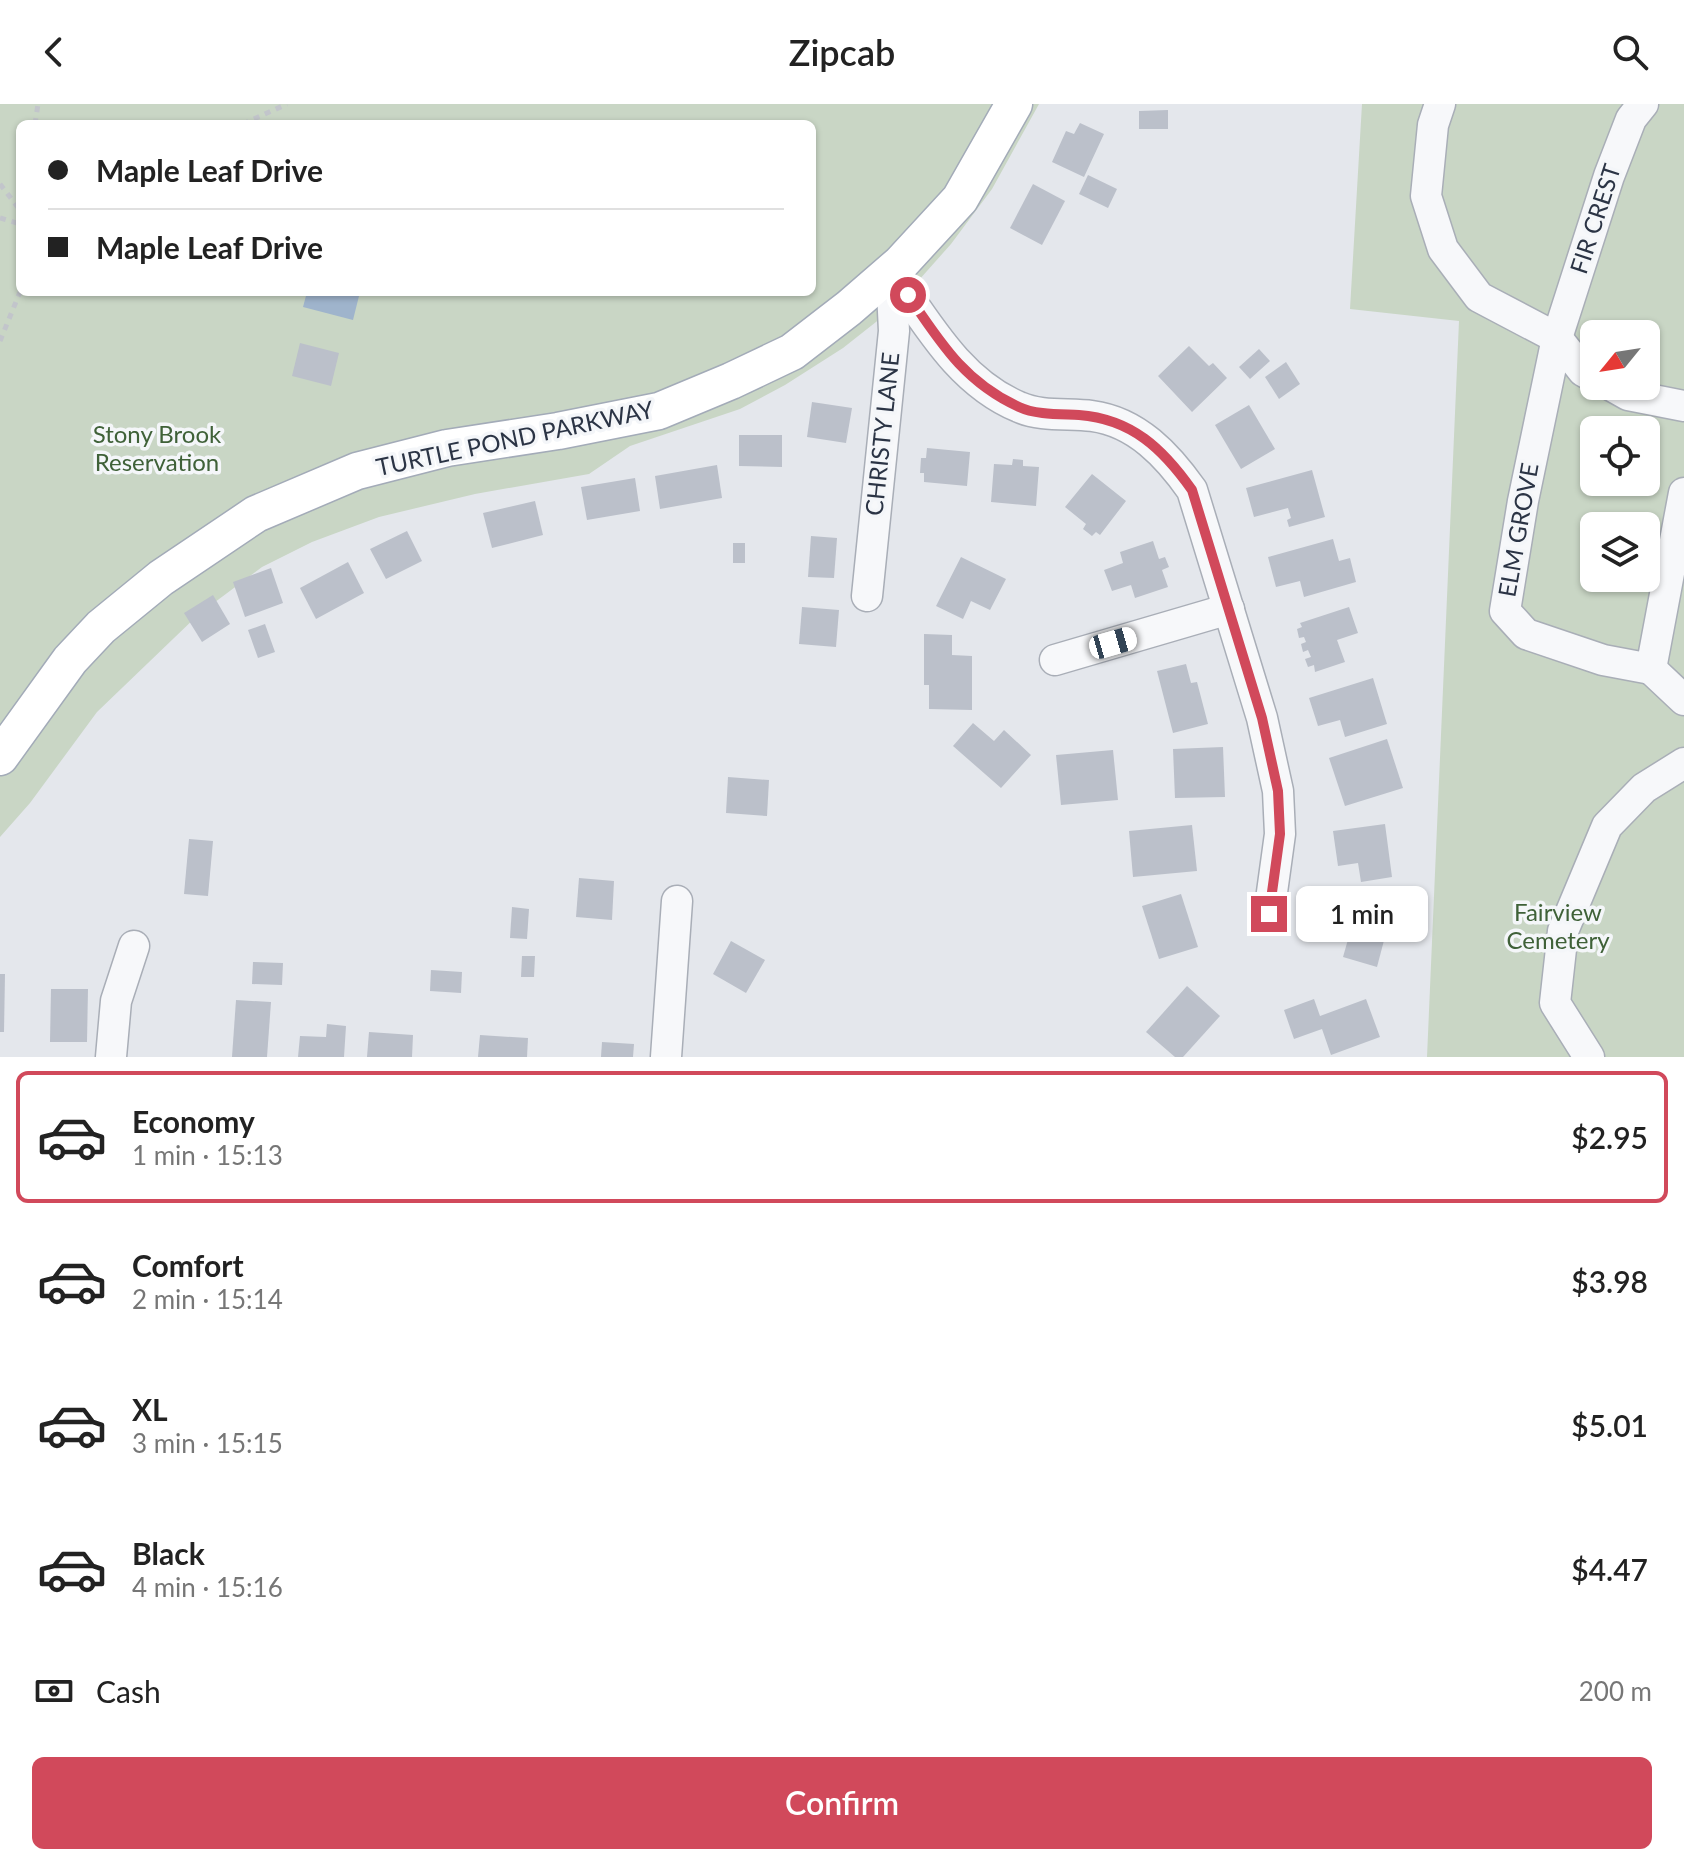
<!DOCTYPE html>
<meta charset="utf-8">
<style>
:root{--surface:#fff;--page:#f2f2f2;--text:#222;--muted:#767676;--line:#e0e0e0;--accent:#d1495b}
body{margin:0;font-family:Lato,sans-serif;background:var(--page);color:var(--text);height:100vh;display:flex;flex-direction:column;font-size:30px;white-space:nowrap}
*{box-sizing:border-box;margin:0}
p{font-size:26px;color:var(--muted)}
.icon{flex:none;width:44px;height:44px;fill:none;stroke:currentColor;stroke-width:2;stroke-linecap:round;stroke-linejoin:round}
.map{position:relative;height:953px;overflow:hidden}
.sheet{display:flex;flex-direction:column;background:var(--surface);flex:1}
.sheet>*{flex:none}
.banner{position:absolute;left:16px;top:16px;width:800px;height:176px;border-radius:12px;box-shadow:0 2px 6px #0004;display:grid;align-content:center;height:176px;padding:0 32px;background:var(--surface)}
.needle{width:52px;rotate:240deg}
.fabs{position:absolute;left:1580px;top:216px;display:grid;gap:16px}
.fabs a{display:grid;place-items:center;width:80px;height:80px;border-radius:12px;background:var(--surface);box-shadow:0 2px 6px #0004;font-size:40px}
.end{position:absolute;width:36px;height:36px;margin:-18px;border:10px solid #d1495b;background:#fff;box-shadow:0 0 0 4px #fff}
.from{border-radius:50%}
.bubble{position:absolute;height:56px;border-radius:12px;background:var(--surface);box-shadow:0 2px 6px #0004;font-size:26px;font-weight:600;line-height:56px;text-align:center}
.car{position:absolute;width:24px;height:48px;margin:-24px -12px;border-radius:10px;box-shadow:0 0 6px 2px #0007;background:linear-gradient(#fff 24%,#345 0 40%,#fff 0 76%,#345 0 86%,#fff 0)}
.banner b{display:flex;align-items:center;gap:28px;height:76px;font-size:30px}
.banner b+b{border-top:2px solid var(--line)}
.banner i{width:20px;height:20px;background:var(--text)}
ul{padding:14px 0 0;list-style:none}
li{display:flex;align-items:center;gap:24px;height:132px;margin:0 16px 12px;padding:0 16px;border:4px solid transparent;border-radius:12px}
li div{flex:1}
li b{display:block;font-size:30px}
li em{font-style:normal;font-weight:600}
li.selected{border-color:var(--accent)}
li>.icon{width:72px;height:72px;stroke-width:1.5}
.pay{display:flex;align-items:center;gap:20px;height:88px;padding:0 32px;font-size:30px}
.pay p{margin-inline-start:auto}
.action{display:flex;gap:16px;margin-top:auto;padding:16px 32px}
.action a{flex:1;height:92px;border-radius:12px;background:var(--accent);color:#fff;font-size:32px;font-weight:600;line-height:92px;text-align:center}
header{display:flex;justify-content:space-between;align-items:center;height:104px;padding:0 32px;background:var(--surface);font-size:36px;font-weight:600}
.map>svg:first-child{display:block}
</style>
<header><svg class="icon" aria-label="back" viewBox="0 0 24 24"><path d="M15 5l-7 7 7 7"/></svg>Zipcab<svg class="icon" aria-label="search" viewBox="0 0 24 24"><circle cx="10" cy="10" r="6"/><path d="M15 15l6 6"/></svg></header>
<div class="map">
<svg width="1684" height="953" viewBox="0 0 1684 953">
<rect width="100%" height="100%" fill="#e4e7ec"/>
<g fill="#c9d6c5" fill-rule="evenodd">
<path d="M 0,0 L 1039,0 L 992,85 L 951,140 L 895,203 L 843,244 L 785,281 L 740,305 L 630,342 L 589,370 L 475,390 L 379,413 L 312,438 L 262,463 L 199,510 L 97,608 L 30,699 L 0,733 ZM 20,20 L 812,20 L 812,188 L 20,188 Z"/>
<path d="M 1362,0 L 1684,0 L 1684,953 L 1427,953 L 1459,217 L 1350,205 ZM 1594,230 L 1646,230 L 1646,282 L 1594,282 ZM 1594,326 L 1646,326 L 1646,378 L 1594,378 ZM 1594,422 L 1646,422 L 1646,474 L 1594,474 Z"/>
</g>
<path fill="#9fb4cc" d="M 307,188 L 360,188 L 353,216 L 303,203 Z"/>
<g fill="#bbc0ca">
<path d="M 1168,6 L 1168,25 L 1139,25 L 1139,7 Z"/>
<path d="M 1080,19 L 1104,30 L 1084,73 L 1052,58 L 1066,27 L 1074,30 Z"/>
<path d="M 1088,71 L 1117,85 L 1108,104 L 1079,90 Z"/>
<path d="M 1033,80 L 1065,97 L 1042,141 L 1010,124 Z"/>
<path d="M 300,239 L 339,249 L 331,282 L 292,272 Z"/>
<path d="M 1189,242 L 1209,262 L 1213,259 L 1227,274 L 1192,308 L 1158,272 Z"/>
<path d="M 1259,245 L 1270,257 L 1250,275 L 1239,263 Z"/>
<path d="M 1286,258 L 1300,280 L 1279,295 L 1265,273 Z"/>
<path d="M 812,298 L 852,304 L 846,339 L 807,333 Z"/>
<path d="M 1249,301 L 1275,345 L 1241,365 L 1215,321 Z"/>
<path d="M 739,331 L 782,331 L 782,363 L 739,362 Z"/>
<path d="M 927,344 L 970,348 L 967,382 L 924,378 L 924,369 L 920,369 L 921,354 L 926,354 Z"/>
<path d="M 1013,355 L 1023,356 L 1023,362 L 1039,363 L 1036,402 L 991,398 L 994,360 L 1012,361 Z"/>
<path d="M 717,361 L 722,394 L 660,405 L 655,372 Z"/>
<path d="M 1312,366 L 1325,413 L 1289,423 L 1287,416 L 1291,414 L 1288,404 L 1254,413 L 1246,384 Z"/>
<path d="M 1092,370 L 1126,397 L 1100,431 L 1096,428 L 1092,432 L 1083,425 L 1086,420 L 1065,403 Z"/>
<path d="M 635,374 L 640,407 L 587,416 L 581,383 Z"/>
<path d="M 535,397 L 543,431 L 492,444 L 483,409 Z"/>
<path d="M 407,427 L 422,457 L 386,475 L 370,445 Z"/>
<path d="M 811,432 L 837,434 L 834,474 L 808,473 Z"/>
<path d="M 1333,435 L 1339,457 L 1350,454 L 1356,478 L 1304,493 L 1300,477 L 1276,483 L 1268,453 Z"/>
<path d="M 1153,437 L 1159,455 L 1165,453 L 1169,463 L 1162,466 L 1168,483 L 1135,494 L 1131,481 L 1112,487 L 1104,466 L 1123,459 L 1120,448 Z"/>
<rect x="733" y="439" width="12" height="20"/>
<path d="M 961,453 L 1006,475 L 990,506 L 971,497 L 963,515 L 936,502 Z"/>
<path d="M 348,458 L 364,489 L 316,515 L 300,484 Z"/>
<path d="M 271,464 L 283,499 L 245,513 L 233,478 Z"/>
<path d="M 213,491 L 230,520 L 202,538 L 184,509 Z"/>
<path d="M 802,503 L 839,506 L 836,543 L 799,540 Z"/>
<path d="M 1349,503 L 1358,529 L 1337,536 L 1345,558 L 1315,568 L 1314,561 L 1308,563 L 1305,555 L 1311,553 L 1308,546 L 1303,548 L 1301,540 L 1306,538 L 1304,533 L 1299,534 L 1297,525 L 1302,523 L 1300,519 Z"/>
<path d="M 265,520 L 275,548 L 258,554 L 248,526 Z"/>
<path d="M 924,530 L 952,531 L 952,551 L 972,552 L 972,606 L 929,605 L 929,581 L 924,581 Z"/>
<path d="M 1186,560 L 1191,579 L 1197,578 L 1208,620 L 1173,629 L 1157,567 Z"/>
<path d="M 1373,574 L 1387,620 L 1345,633 L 1340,616 L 1318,622 L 1309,594 Z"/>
<path d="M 973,619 L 994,637 L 1004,626 L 1031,651 L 1001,684 L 953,642 Z"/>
<path d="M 1387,635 L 1403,684 L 1345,702 L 1329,654 Z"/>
<path d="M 1223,643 L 1225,693 L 1175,694 L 1173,645 Z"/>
<path d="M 1113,646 L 1118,696 L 1061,701 L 1056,651 Z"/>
<path d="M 728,673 L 769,676 L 767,712 L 726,709 Z"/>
<path d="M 1385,720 L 1392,773 L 1361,778 L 1358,759 L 1338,762 L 1333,727 Z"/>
<path d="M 1192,721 L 1197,767 L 1133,773 L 1129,727 Z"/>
<path d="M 189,735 L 213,737 L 208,792 L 184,790 Z"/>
<path d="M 579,774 L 614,777 L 612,816 L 576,813 Z"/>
<path d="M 1181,790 L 1198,843 L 1159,855 L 1142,802 Z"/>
<path d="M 1359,797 L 1392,806 L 1377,863 L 1343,853 Z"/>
<path d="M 512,803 L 529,805 L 527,835 L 510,834 Z"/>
<path d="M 731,837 L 765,856 L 746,889 L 713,870 Z"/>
<path d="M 522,852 L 535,852 L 534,873 L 521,873 Z"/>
<path d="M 253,858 L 283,859 L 282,881 L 252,880 Z"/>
<path d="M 431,866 L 462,868 L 461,889 L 430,887 Z"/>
<path d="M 0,870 L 5,870 L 4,928 L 0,928 Z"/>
<path d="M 1187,882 L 1220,912 L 1183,953 L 1175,953 L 1146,928 Z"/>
<path d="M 51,885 L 88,885 L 87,938 L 50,938 Z"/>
<path d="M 1314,895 L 1320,912 L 1366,895 L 1380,933 L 1331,951 L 1322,925 L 1294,935 L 1284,906 Z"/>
<path d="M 236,896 L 271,898 L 267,953 L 232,953 Z"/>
<path d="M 327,920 L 346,922 L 344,953 L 298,953 L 300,932 L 326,933 Z"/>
<path d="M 369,928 L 413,931 L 412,953 L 367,953 Z"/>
<path d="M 480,931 L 528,934 L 527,953 L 478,953 Z"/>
<path d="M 602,938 L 634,940 L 633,953 L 601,953 Z"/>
</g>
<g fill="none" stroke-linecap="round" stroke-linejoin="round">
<g stroke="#a9aeb7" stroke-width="33">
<g id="minor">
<path d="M 1440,0 L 1433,21 L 1426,92 L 1443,145 L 1479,193 L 1557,234 L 1583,267 L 1594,273"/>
<path d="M 1643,0 L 1631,15 L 1609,72 L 1557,234 L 1523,397 L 1505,507 L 1526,530 L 1603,556 L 1651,565"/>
<path d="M 891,168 C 927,219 959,278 1019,303 C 1041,313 1069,309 1092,312 C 1137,318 1168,352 1192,386 L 1262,614 L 1278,687 L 1280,730 L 1269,810"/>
<path d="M 1612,282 L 1628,291 L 1684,302"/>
<path d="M 867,492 L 894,227 L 891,168"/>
<path d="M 1055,556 L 1229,505"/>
<path d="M 1651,565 L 1684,389"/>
<path d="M 1651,565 L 1684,596"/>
<path d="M 111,953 L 116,897 L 134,842"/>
<path d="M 666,953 L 677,797"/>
<path d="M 1589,953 L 1555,899 L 1563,827 L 1607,722 L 1644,684 L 1684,659"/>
</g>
</g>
<g stroke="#a3abb8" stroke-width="39">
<path id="major" d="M 0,653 L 70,556 L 101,523 L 161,474 L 256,410 L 357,367 L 447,344 L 558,327 L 659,307 L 731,277 L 792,248 L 849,204 L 901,159 L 960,95 L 1014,0"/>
</g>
<g stroke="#c2c5cb" stroke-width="5" stroke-dasharray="6 6" stroke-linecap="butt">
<path d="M 35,20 L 38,0"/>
<path d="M 243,20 L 287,0"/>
<path d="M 0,80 L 20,106"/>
<path d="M 0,114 L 20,120"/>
<path d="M 0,237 L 20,188"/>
</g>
<use href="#minor" stroke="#f7f8fa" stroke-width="30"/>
<use href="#major" stroke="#fff" stroke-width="36"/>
</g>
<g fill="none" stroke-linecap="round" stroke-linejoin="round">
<path stroke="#d1495b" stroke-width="10" d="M 908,191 C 940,238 964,278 1019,303 C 1036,311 1061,310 1079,311 C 1132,315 1163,345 1192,386 L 1262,614 L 1278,687 L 1280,730 L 1269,810"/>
</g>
<g text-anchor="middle" stroke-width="7" stroke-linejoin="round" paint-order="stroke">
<g font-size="24" fill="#2b3445" stroke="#f4f6f9">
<text transform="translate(1596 115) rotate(-72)" y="8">FIR CREST</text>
<text transform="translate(883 330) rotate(-84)" y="8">CHRISTY LANE</text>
<text transform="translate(515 335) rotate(-12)" y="8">TURTLE POND PARKWAY</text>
<text transform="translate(1519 426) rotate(-80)" y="8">ELM GROVE</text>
</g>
<g font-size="24" fill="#3f6138" stroke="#f4f6f9">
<text x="157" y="339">Stony Brook<tspan x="157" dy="28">Reservation</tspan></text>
<text x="1558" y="817">Fairview<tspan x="1558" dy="28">Cemetery</tspan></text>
</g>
</g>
</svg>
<div class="fabs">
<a><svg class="needle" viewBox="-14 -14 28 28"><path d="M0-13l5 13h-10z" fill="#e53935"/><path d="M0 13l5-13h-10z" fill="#767676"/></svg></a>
<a><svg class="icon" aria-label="locate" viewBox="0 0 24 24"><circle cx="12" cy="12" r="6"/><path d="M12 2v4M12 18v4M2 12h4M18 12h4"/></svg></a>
<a><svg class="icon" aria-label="layers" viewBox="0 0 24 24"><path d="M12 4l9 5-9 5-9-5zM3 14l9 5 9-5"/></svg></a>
</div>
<i class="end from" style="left:908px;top:191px"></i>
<i class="end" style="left:1269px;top:810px"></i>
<div class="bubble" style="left:1296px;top:782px;width:132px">1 min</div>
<i class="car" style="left:1113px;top:539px;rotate:74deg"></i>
<div class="banner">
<b><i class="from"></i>Maple Leaf Drive</b>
<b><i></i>Maple Leaf Drive</b>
</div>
</div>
<section class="sheet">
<ul>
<li class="selected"><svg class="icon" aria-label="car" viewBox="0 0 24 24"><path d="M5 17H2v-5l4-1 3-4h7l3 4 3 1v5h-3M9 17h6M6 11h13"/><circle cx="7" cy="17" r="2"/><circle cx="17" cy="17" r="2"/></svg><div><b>Economy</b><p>1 min · 15:13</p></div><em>$2.95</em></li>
<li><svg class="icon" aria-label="car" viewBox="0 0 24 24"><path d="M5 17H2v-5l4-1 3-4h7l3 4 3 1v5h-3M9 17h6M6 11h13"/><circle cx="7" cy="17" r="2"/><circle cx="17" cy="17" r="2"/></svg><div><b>Comfort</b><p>2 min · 15:14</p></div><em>$3.98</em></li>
<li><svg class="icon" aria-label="car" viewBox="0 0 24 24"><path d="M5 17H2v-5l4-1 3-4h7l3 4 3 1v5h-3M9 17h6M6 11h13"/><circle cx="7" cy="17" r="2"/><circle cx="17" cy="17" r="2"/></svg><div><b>XL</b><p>3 min · 15:15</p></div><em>$5.01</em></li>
<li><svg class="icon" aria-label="car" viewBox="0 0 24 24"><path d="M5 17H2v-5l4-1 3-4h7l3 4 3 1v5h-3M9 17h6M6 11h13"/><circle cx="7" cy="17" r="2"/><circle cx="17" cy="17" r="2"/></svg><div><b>Black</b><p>4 min · 15:16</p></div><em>$4.47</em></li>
</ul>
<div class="pay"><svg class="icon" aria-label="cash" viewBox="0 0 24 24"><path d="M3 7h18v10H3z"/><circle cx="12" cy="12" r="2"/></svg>Cash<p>200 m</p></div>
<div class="action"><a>Confirm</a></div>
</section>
